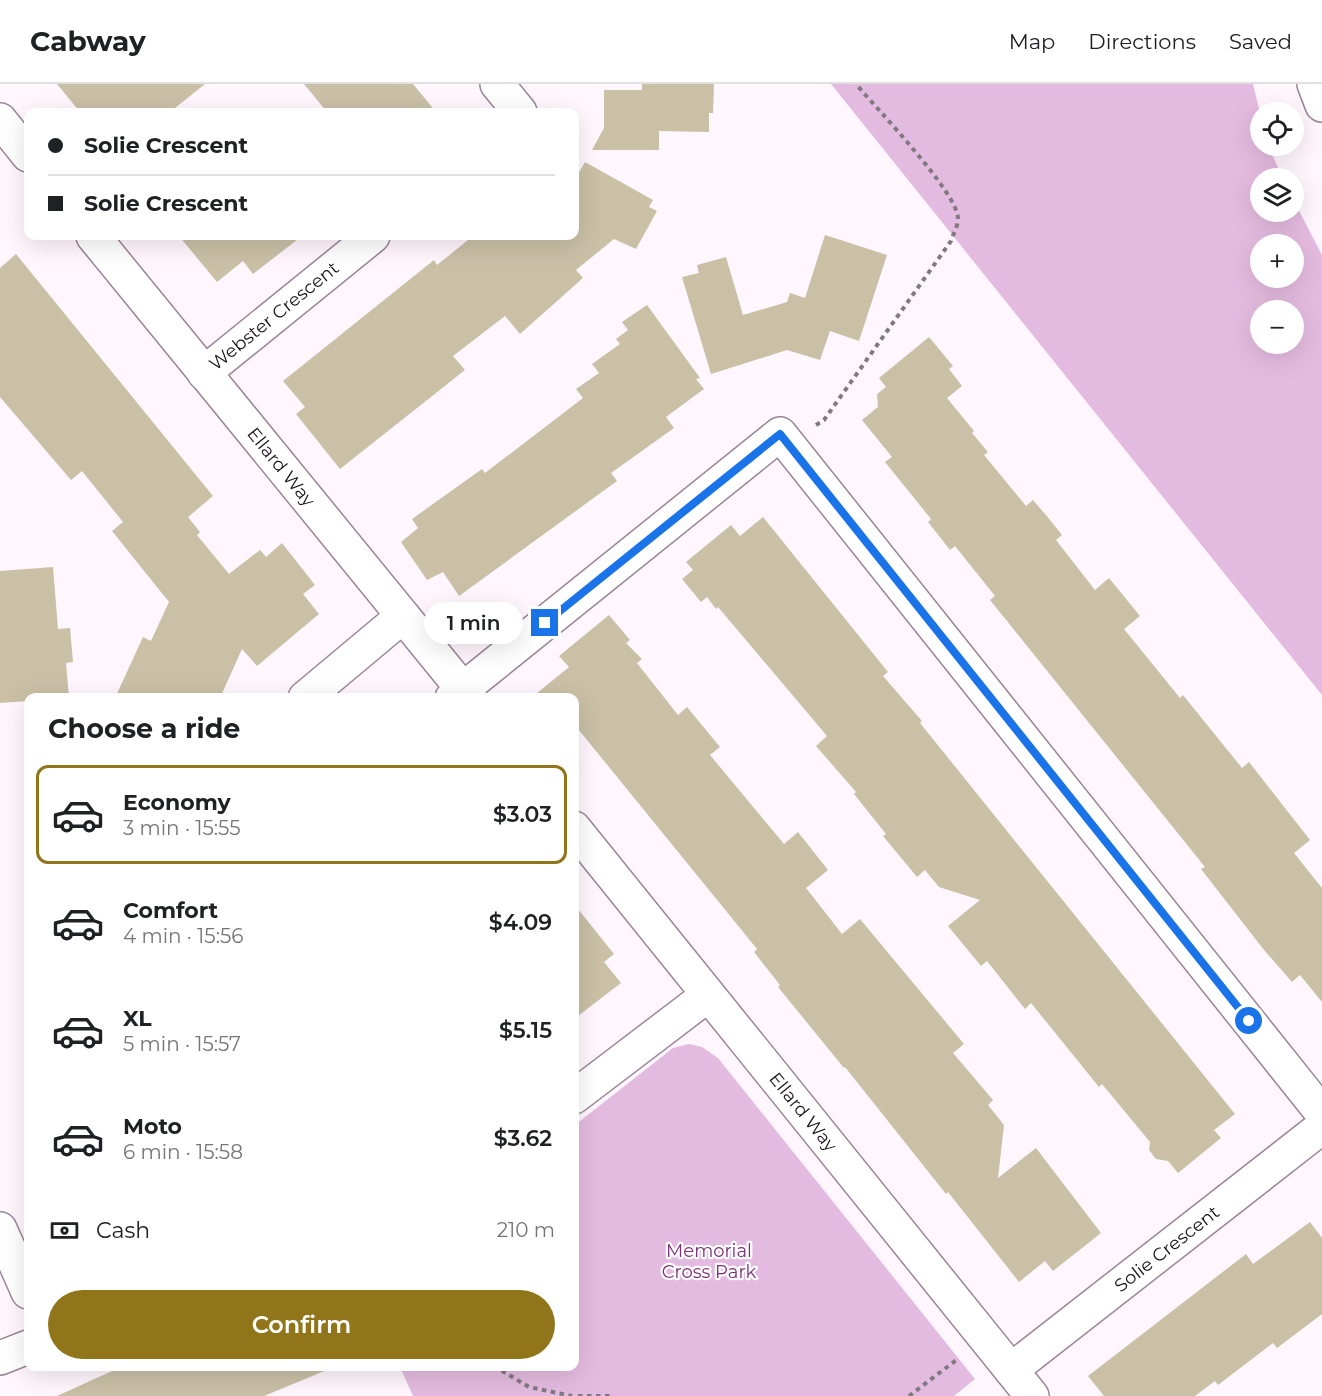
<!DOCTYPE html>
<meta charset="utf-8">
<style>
:root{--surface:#fff;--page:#f2f2f2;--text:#202124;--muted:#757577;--line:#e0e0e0;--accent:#90751b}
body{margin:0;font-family:Montserrat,sans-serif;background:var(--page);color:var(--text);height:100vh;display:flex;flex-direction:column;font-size:22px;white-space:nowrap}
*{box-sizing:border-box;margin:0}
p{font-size:20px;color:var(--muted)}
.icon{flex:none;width:33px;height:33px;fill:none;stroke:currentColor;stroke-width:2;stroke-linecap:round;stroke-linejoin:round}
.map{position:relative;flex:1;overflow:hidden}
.panel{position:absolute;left:24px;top:609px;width:555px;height:678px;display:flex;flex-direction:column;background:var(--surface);border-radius:12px;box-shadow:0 6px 24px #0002}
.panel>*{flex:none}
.top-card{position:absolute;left:24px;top:24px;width:555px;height:132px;border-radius:12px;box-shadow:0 6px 24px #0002;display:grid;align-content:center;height:132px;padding:0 24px;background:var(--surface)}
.buttons{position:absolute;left:1250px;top:18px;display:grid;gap:12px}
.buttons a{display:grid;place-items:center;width:54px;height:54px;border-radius:50%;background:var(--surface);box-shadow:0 6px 24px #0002;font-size:30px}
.end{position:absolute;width:27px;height:27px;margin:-14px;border:8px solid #1a73e8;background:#fff;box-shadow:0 0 0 3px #fff}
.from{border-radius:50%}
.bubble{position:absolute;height:42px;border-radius:21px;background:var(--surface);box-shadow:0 6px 24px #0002;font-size:20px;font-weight:600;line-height:42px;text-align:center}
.top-card b{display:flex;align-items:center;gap:21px;height:57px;font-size:22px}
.top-card b+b{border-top:2px solid var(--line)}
.top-card i{width:15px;height:15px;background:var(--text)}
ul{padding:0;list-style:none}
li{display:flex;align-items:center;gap:18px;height:99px;margin:0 12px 9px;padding:0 12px;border:3px solid transparent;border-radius:12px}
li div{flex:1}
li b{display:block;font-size:22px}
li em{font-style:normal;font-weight:600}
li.selected{border-color:var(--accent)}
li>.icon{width:54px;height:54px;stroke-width:1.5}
h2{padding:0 24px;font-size:27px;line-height:72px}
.pay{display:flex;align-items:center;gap:15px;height:66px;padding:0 24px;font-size:22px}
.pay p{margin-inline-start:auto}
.cta{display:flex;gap:12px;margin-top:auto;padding:12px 24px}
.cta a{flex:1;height:69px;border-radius:36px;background:var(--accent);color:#fff;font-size:24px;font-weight:600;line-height:69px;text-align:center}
header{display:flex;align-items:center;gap:36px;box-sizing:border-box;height:84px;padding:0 30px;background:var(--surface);border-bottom:2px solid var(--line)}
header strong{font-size:28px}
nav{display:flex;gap:33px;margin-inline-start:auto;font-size:21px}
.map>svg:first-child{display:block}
</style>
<header>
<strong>Cabway</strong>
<nav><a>Map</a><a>Directions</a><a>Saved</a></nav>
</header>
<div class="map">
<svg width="1322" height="1312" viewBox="0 0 1322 1312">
<rect width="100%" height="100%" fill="#fff6fe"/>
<g fill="#e4bbe0" fill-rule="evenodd">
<path d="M 831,0 L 1253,0 L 1260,29 L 1260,62 L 1268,62 L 1283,94 L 1260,94 L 1260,128 L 1293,128 L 1293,115 L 1322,171 L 1322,611 ZM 1260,160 L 1293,160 L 1293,194 L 1260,194 ZM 1260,226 L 1293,226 L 1293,260 L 1260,260 Z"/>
<path d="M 689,960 L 702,963 L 718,974 L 975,1295 L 954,1312 L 413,1312 L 400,1283 L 574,1282 L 575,1041 L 673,964 Z"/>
</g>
<g fill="#c9c0a6">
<path d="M 57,0 L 205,0 L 170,28 L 80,28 Z"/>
<path d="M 304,0 L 413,0 L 436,28 L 327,28 Z"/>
<path d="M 642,0 L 714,0 L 713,29 L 709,29 L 709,48 L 659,47 L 659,66 L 592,66 L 604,44 L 604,6 L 642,6 Z"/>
<path d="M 585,78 L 653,116 L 649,123 L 657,127 L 636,165 L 614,155 L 576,186 L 583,194 L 520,250 L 505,232 L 453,272 L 465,286 L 340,385 L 296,330 L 305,323 L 283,297 L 434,176 L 437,181 L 473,152 L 574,152 L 574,97 Z"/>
<path d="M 825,151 L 887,171 L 859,257 L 830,247 L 820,276 L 787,266 L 711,290 L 682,193 L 699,189 L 697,181 L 726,173 L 743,231 L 787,218 L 790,209 L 805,214 Z"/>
<path d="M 179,152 L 302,152 L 253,190 L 243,177 L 217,198 Z"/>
<path d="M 16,170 L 213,412 L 188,433 L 200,448 L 197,451 L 229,490 L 260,466 L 266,473 L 282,459 L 315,501 L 303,510 L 319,530 L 257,582 L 242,565 L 220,614 L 115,614 L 143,553 L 151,557 L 169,518 L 112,447 L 123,438 L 82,387 L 71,396 L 0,313 L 0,184 Z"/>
<path d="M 647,221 L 700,294 L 696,295 L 704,305 L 666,333 L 674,344 L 611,389 L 617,397 L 459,512 L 443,488 L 427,496 L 401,458 L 418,444 L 412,435 L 482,385 L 485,389 L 583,314 L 576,305 L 599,289 L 592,280 L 620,260 L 616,255 L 628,246 L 622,238 Z"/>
<path d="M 929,253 L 953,282 L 949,285 L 962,302 L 947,314 L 974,347 L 972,349 L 988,368 L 984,371 L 1026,422 L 1033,416 L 1046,431 L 1062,451 L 1056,456 L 1095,506 L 1109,494 L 1140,532 L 1124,545 L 1180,614 L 1183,611 L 1242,684 L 1249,678 L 1310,756 L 1294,769 L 1322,804 L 1322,918 L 1300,891 L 1292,898 L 1264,866 L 1201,785 L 1205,783 L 990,516 L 995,512 L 955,462 L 950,466 L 928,438 L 931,435 L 885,378 L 892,373 L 862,336 L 878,323 L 877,310 L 886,303 L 879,294 Z"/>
<path d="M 763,433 L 888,588 L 883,592 L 922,637 L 920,639 L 1235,1030 L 1214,1046 L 1221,1054 L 1178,1089 L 1168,1077 L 1156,1075 L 1149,1066 L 1150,1058 L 1102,1000 L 1099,1003 L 1031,919 L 1025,925 L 987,877 L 981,882 L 948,842 L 980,816 L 939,803 L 925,786 L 917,793 L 883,752 L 886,750 L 854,710 L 856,708 L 816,662 L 827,652 L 718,523 L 716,525 L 707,513 L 701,518 L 682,495 L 693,486 L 686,478 L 731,441 L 740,452 Z"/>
<path d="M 53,483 L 58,545 L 70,544 L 73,578 L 66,579 L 69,614 L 28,614 L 28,617 L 0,619 L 0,487 Z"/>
<path d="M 609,531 L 630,556 L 626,559 L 642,575 L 637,579 L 678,631 L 687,623 L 720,663 L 710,671 L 784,760 L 798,748 L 828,786 L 806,804 L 842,850 L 860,835 L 964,960 L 953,969 L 993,1016 L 988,1021 L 1004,1041 L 998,1094 L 1036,1064 L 1101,1149 L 1053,1187 L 1045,1177 L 1019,1198 L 948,1108 L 946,1110 L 845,983 L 844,984 L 778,903 L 780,901 L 754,868 L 757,865 L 574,640 L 574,614 L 531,614 L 569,583 L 559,572 Z"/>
<path d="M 574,820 L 614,870 L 604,878 L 621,899 L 574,935 Z"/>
<path d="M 1310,1138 L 1322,1154 L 1322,1230 L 1277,1264 L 1273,1259 L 1218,1301 L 1215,1297 L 1195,1312 L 1104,1312 L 1088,1292 L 1246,1170 L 1253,1180 Z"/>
<path d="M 123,1282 L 334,1282 L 334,1283 L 264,1312 L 57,1312 Z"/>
</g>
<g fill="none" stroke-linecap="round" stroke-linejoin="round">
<g stroke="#9a8598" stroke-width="36">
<g id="minor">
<path d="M 497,0 L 520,28"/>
<path d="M 0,36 L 28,71"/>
<path d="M 93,152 L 470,614"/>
<path d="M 204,289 L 373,152"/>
<path d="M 305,614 L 403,532"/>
<path d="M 452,614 L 780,350 L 1322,1029"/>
<path d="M 574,744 L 1032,1312"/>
<path d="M 574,1013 L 708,911"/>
<path d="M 0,1145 L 28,1208"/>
<path d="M 0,1274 L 28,1263"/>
<path d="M 1011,1286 L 1322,1043"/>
</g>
</g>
<g stroke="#9a8598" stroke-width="36">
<path id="secondary" d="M 1314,0 L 1322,21"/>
</g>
<g stroke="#817980" stroke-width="4" stroke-dasharray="4.5 4.5" stroke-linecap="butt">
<path d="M 816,341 L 824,336 L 951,157 C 953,150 958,142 958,135 C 959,110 876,24 856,0"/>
<path d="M 494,1282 L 529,1303 L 572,1312"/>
<path d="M 578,1312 L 612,1312"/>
<path d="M 909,1312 L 959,1274"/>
</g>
<use href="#minor" stroke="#fff" stroke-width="33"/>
<use href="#secondary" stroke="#fff" stroke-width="33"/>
</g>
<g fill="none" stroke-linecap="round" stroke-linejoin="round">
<path stroke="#1a73e8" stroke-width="8" d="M 545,539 L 780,350 L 1249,937"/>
</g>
<g text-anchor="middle" stroke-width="4.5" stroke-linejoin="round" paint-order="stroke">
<g font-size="18" fill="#191118" stroke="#fff">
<text transform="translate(274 232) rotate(-39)" y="6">Webster Crescent</text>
<text transform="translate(281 383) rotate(51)" y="6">Ellard Way</text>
<text transform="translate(803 1028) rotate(51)" y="6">Ellard Way</text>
<text transform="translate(1167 1165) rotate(-38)" y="6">Solie Crescent</text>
</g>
<g font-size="18" fill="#7a2f77" stroke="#fff">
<text x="709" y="1173">Memorial<tspan x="709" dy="21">Cross Park</tspan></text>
</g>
</g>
</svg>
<div class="buttons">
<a><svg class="icon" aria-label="locate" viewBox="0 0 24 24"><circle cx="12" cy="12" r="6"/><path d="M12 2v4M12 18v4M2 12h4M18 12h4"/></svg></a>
<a><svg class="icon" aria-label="layers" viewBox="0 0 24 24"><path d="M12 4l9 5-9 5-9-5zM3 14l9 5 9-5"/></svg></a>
<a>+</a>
<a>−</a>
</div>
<i class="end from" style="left:1249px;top:937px"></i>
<i class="end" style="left:545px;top:539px"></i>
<div class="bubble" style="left:424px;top:518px;width:99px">1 min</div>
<div class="top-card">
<b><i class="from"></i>Solie Crescent</b>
<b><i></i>Solie Crescent</b>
</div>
<section class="panel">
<h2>Choose a ride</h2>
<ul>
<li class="selected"><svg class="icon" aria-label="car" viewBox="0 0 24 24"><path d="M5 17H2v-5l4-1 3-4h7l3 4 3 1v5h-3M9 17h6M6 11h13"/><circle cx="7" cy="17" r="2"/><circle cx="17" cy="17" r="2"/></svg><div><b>Economy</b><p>3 min · 15:55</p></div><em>$3.03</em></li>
<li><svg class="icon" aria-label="car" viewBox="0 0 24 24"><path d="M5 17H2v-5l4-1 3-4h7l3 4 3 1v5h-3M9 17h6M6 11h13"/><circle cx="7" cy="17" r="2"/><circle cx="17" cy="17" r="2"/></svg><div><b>Comfort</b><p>4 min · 15:56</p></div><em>$4.09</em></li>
<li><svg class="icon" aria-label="car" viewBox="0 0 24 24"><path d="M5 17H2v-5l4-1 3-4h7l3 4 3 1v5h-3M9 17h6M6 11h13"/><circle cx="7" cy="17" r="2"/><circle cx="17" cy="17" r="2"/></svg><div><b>XL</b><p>5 min · 15:57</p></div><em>$5.15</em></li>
<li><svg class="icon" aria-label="car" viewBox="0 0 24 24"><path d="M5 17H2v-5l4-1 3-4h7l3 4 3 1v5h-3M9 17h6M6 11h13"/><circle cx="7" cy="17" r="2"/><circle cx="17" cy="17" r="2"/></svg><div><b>Moto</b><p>6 min · 15:58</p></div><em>$3.62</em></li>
</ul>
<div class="pay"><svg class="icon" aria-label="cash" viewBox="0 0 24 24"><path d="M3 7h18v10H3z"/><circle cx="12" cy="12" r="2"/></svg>Cash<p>210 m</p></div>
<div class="cta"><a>Confirm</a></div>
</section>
</div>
